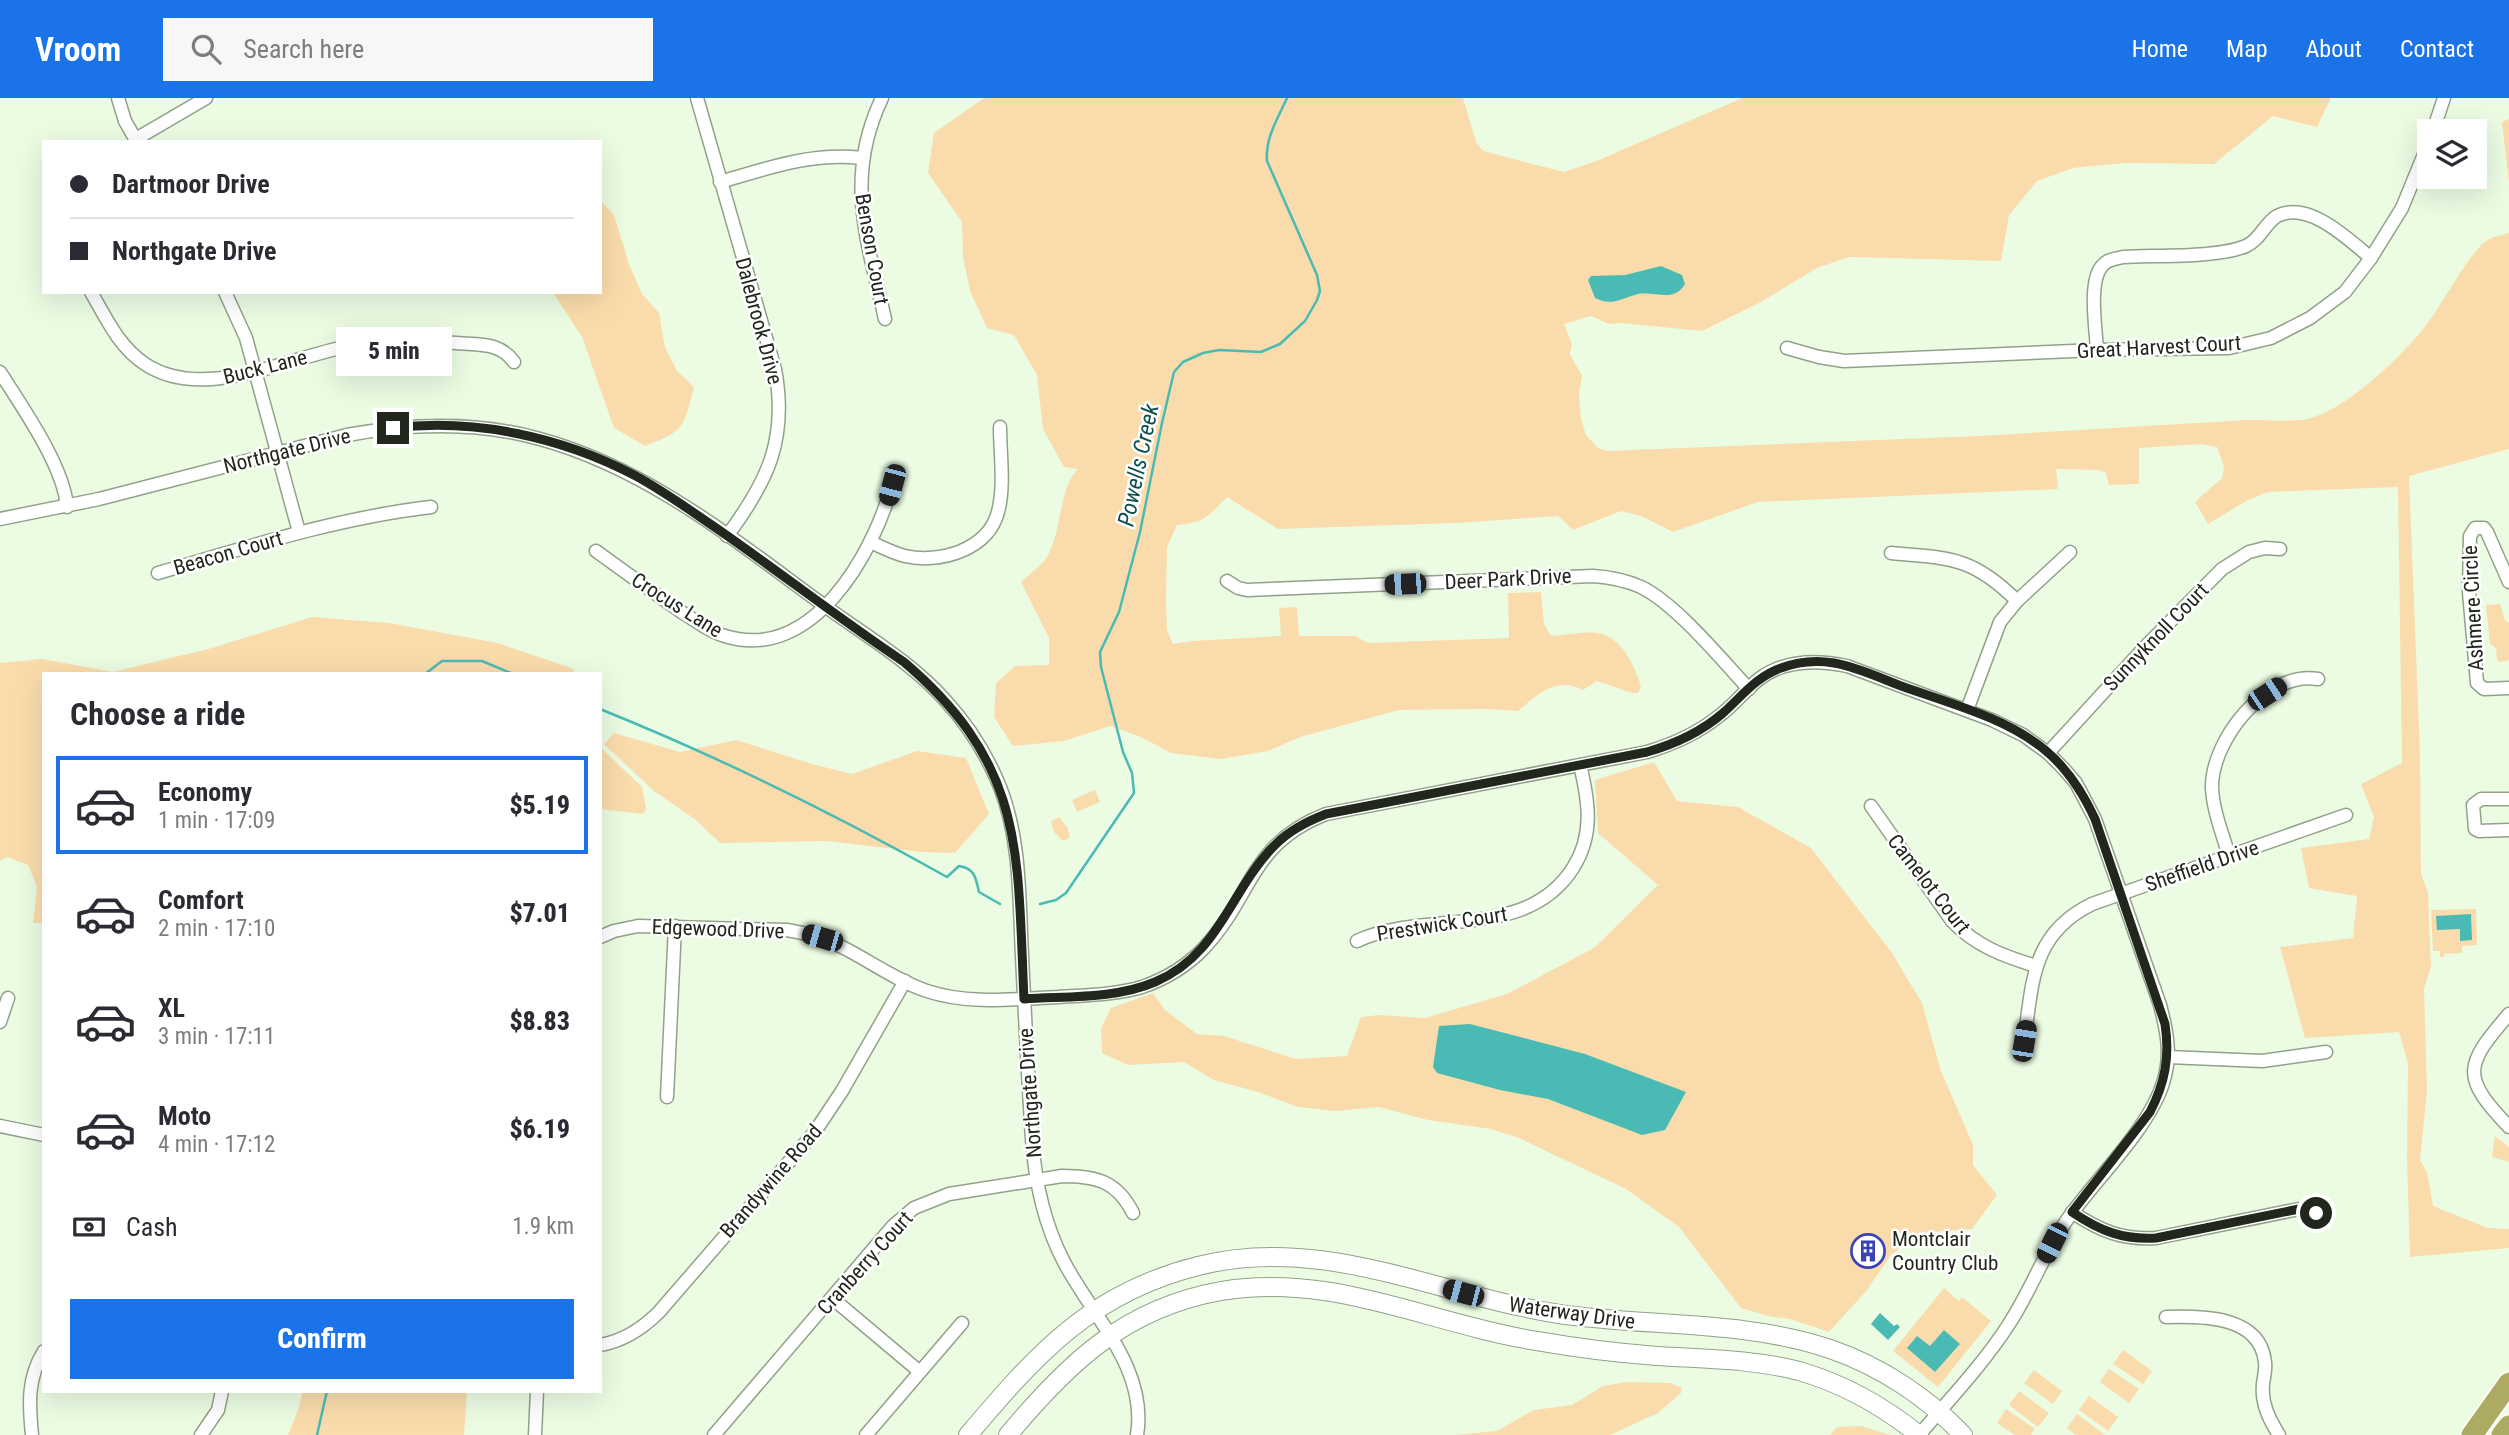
<!DOCTYPE html>
<meta charset="utf-8">
<style>
:root{--surface:#fff;--page:#f7f7f7;--text:#2b2b33;--muted:#7c7c81;--line:#e1e1e2;--accent:#1a73e8}
body{margin:0;font-family:"Roboto Condensed",sans-serif;background:var(--page);color:var(--text);height:100vh;display:flex;flex-direction:column;font-size:26px;white-space:nowrap}
*{box-sizing:border-box;margin:0}
p{font-size:23px;color:var(--muted)}
.icon{flex:none;width:38px;height:38px;fill:none;stroke:currentColor;stroke-width:2;stroke-linecap:round;stroke-linejoin:round}
.map{position:relative;flex:1;overflow:hidden}
.drawer{position:absolute;left:42px;top:574px;width:560px;height:721px;display:flex;flex-direction:column;background:var(--surface);border-radius:0px;box-shadow:0 7px 28px #0002}
.drawer>*{flex:none}
.hud{position:absolute;left:42px;top:42px;width:560px;height:154px;border-radius:0px;box-shadow:0 7px 28px #0002;display:grid;align-content:center;height:154px;padding:0 28px;background:var(--surface)}
.tools{position:absolute;left:2417px;top:21px;display:grid;gap:14px}
.tools a{display:grid;place-items:center;width:70px;height:70px;border-radius:0px;background:var(--surface);box-shadow:0 7px 28px #0002;font-size:35px}
.end{position:absolute;width:32px;height:32px;margin:-16px;border:9px solid #21271d;background:#fff;box-shadow:0 0 0 4px #fff}
.from{border-radius:50%}
.bubble{position:absolute;height:49px;border-radius:0px;background:var(--surface);box-shadow:0 7px 28px #0002;font-size:23px;font-weight:800;line-height:49px;text-align:center}
.car{position:absolute;width:21px;height:42px;margin:-21px -10px;border-radius:9px;box-shadow:0 0 5px 2px #0007;background:linear-gradient(#222 24%,#8ab4d8 0 40%,#222 0 76%,#8ab4d8 0 86%,#222 0)}
.hud b{display:flex;align-items:center;gap:24px;height:66px;font-size:26px}
.hud b+b{border-top:2px solid var(--line)}
.hud i{width:18px;height:18px;background:var(--text)}
ul{padding:0;list-style:none}
li{display:flex;align-items:center;gap:21px;height:98px;margin:0 14px 10px;padding:0 14px;border:4px solid transparent;border-radius:0px}
li div{flex:1}
li b{display:block;font-size:26px}
li em{font-style:normal;font-weight:800}
li.on{border-color:var(--accent)}
li>.icon{width:63px;height:63px;stroke-width:1.5}
h2{padding:0 28px;font-size:32px;line-height:84px}
.pay{display:flex;align-items:center;gap:18px;height:77px;padding:0 28px;font-size:26px}
.pay p{margin-inline-start:auto}
.action{display:flex;gap:14px;margin-top:auto;padding:14px 28px}
.action a{flex:1;height:80px;border-radius:0px;background:var(--accent);color:#fff;font-size:28px;font-weight:800;line-height:80px;text-align:center}
header{display:flex;align-items:center;gap:42px;box-sizing:border-box;height:98px;padding:0 35px;background:var(--accent);color:#fff}
header strong{font-size:33px}
nav{display:flex;gap:38px;margin-inline-start:auto;font-size:24px}
.search{width:490px;height:63px;background:var(--page);display:flex;align-items:center;gap:18px;box-sizing:border-box;padding:0 24px;border-radius:0px;color:var(--muted);font-size:26px}
.map>svg:first-child{display:block}
</style>
<header>
<strong>Vroom</strong>
<div class="search"><svg class="icon" aria-label="search" viewBox="0 0 24 24"><circle cx="10" cy="10" r="6"/><path d="M15 15l6 6"/></svg>Search here</div>
<nav><a>Home</a><a>Map</a><a>About</a><a>Contact</a></nav>
</header>
<div class="map">
<svg width="2509" height="1337" viewBox="0 0 2509 1337">
<rect width="100%" height="100%" fill="#ebfce3"/>
<g fill="#fadcac">
<path d="M 984,0 L 1463,0 L 1476,44 L 1483,53 L 1564,74 L 1599,62 L 1742,0 L 2331,0 L 2317,29 L 2273,18 L 2214,66 L 2125,65 L 2073,70 L 2037,83 L 2009,117 L 2001,163 L 1849,159 L 1817,170 L 1761,204 L 1702,233 L 1621,225 L 1609,226 L 1591,218 L 1564,226 L 1572,246 L 1570,256 L 1582,278 L 1579,297 L 1581,321 L 1586,337 L 1598,350 L 1607,353 L 1978,338 L 2248,322 C 2267,322 2287,324 2307,321 C 2345,313 2400,260 2424,230 C 2445,203 2459,171 2482,146 L 2491,140 L 2509,135 L 2509,351 L 2409,378 L 2420,656 L 2421,775 L 2428,795 L 2431,869 L 2424,890 L 2427,993 L 2420,1062 L 2427,1074 L 2433,1108 L 2488,1130 L 2509,1131 L 2509,1150 L 2410,1159 L 2407,1060 L 2408,966 L 2399,934 L 2305,940 L 2280,849 L 2353,840 L 2357,798 L 2309,790 L 2301,750 L 2369,741 L 2374,719 L 2361,686 L 2402,665 L 2398,389 L 2268,394 L 2248,402 L 2208,426 L 2195,404 L 2222,380 L 2224,368 L 2217,349 L 2202,346 L 2139,350 L 2139,386 L 2109,387 L 2106,375 L 2099,372 L 2056,371 L 2058,391 L 1758,404 L 1673,434 L 1641,418 L 1621,413 L 1573,432 L 1558,418 L 1457,425 L 1278,431 L 1227,399 C 1209,418 1204,425 1177,427 L 1167,449 L 1166,504 L 1167,532 L 1173,546 L 1192,543 L 1281,538 L 1279,510 L 1297,509 L 1299,538 L 1355,538 L 1368,545 L 1509,540 L 1508,495 L 1541,494 L 1544,526 L 1551,538 C 1566,537 1588,532 1602,536 C 1623,542 1635,569 1641,588 L 1638,595 L 1632,595 L 1597,583 L 1583,592 C 1556,578 1537,597 1518,613 L 1483,611 L 1399,612 L 1300,639 L 1268,653 L 1220,661 L 1171,655 L 1141,639 L 1110,628 L 1064,643 L 1013,648 L 994,619 L 996,585 L 1015,568 L 1049,567 L 1049,540 L 1021,484 C 1029,476 1043,467 1048,457 C 1062,432 1059,389 1078,371 L 1064,369 L 1043,331 L 1037,277 L 1014,237 L 987,230 L 970,193 L 963,159 L 962,124 L 928,75 L 934,35 Z"/>
<path d="M 2509,21 L 2509,84 L 2502,24 Z"/>
<path d="M 600,102 L 614,117 L 629,166 L 642,196 L 659,215 L 665,249 L 677,273 L 694,289 C 683,330 685,333 645,348 L 614,330 L 582,239 L 553,194 L 600,194 Z"/>
<path d="M 2500,506 L 2505,522 L 2509,525 L 2509,562 L 2500,564 L 2497,562 L 2496,550 L 2490,546 L 2486,507 Z"/>
<path d="M 312,519 L 389,525 L 498,545 L 574,571 L 574,576 L 44,576 L 44,825 L 33,825 L 37,789 L 28,767 L 7,759 L 0,763 L 0,565 L 42,561 L 113,574 L 212,550 Z"/>
<path d="M 614,635 L 680,654 L 736,642 L 812,666 L 852,676 L 917,653 L 966,660 L 989,716 L 955,755 L 921,754 L 827,743 L 720,745 L 696,722 L 654,693 L 604,646 Z"/>
<path d="M 600,649 L 642,689 L 646,711 L 643,716 L 600,711 Z"/>
<path d="M 1654,664 L 1677,703 L 1738,709 L 1811,750 L 1892,855 L 1922,905 L 1941,973 L 1973,1047 L 1973,1067 L 1997,1097 L 1972,1131 L 1920,1135 L 1891,1157 L 1867,1192 L 1829,1234 L 1790,1221 L 1768,1218 L 1741,1210 L 1679,1129 L 1626,1091 L 1519,1040 L 1491,1031 L 1428,1022 L 1379,1009 L 1335,1013 L 1298,1009 L 1258,994 L 1214,982 L 1184,964 L 1128,967 L 1102,955 L 1101,930 L 1111,910 L 1153,895 L 1165,912 L 1197,936 L 1224,938 L 1296,961 L 1347,958 L 1361,919 L 1379,917 L 1425,920 L 1507,896 L 1594,850 L 1658,787 L 1598,735 L 1595,682 Z"/>
<path d="M 1095,692 L 1100,704 L 1077,714 L 1072,702 Z"/>
<path d="M 1059,719 L 1068,730 L 1070,740 L 1063,743 L 1054,734 L 1051,723 Z"/>
<path d="M 2476,811 L 2477,847 L 2462,848 L 2462,855 L 2444,856 L 2444,859 L 2440,859 L 2440,853 L 2433,853 L 2431,812 Z"/>
<path d="M 2495,1038 L 2509,1049 L 2509,1064 L 2492,1059 Z"/>
<path d="M 1944,1190 L 1959,1203 L 1962,1199 L 1991,1223 L 1938,1289 L 1893,1253 Z"/>
<path d="M 2123,1252 L 2152,1273 L 2143,1286 L 2113,1266 Z"/>
<path d="M 2109,1271 L 2139,1291 L 2129,1305 L 2100,1284 Z"/>
<path d="M 2034,1272 L 2062,1293 L 2053,1306 L 2024,1285 Z"/>
<path d="M 1627,1284 L 1670,1285 L 1682,1290 L 1681,1295 L 1658,1315 L 1610,1337 L 1455,1337 L 1497,1333 L 1534,1312 L 1572,1307 L 1603,1288 Z"/>
<path d="M 303,1293 L 467,1293 L 464,1337 L 288,1337 L 298,1312 Z"/>
<path d="M 2019,1293 L 2049,1315 L 2038,1329 L 2009,1307 Z"/>
<path d="M 2089,1298 L 2118,1319 L 2108,1333 L 2079,1312 Z"/>
<path d="M 2006,1311 L 2035,1331 L 2031,1337 L 2015,1337 L 1997,1325 Z"/>
<path d="M 2077,1316 L 2105,1337 L 2076,1337 L 2067,1330 Z"/>
<path d="M 1861,1328 L 1890,1337 L 1830,1337 L 1837,1329 Z"/>
</g>
<g fill="#49bbb4">
<path d="M 1661,168 L 1682,177 L 1685,186 C 1674,205 1656,193 1638,196 C 1621,200 1613,209 1595,200 L 1588,182 L 1591,178 L 1625,177 Z"/>
<path d="M 2471,816 L 2472,842 L 2460,843 L 2460,831 L 2437,832 L 2436,818 Z"/>
<path d="M 1470,926 L 1585,956 L 1686,994 L 1665,1032 L 1642,1037 L 1548,1001 L 1500,992 L 1437,975 L 1433,969 L 1439,928 Z"/>
<path d="M 1880,1215 L 1894,1228 L 1897,1226 L 1900,1229 L 1888,1242 L 1871,1226 Z"/>
<path d="M 1944,1232 L 1960,1246 L 1935,1274 L 1907,1250 L 1917,1238 L 1930,1248 Z"/>
</g>
<g fill="none" stroke-linecap="round" stroke-linejoin="round">
<g stroke="#49bbb4" stroke-width="2.5">
<path d="M 425,576 L 442,563 L 482,563 L 513,576"/>
<path d="M 600,611 C 719,659 835,716 947,779 L 959,768 C 975,770 976,781 979,794 L 1000,806"/>
<path d="M 1040,806 L 1056,802 L 1066,795 L 1134,695 L 1132,675 L 1123,654 L 1101,569 L 1100,554 L 1119,514 L 1140,434 L 1162,325 L 1174,274 L 1183,264 L 1203,255 L 1219,252 L 1261,254 L 1280,246 L 1305,223 L 1317,202 L 1320,193 L 1317,177 L 1267,63 C 1265,40 1278,20 1287,0"/>
<path d="M 317,1337 L 327,1293"/>
</g>
<g stroke="#92a18a" stroke-width="15">
<g id="street">
<path d="M 118,0 L 125,23 L 137,44"/>
<path d="M 697,0 L 775,271 C 788,341 768,383 727,438"/>
<path d="M 882,0 C 844,80 867,141 885,221"/>
<path d="M 2433,33 L 2444,0"/>
<path d="M 136,41 L 206,0"/>
<path d="M 720,84 C 768,70 812,54 862,60"/>
<path d="M 91,194 C 106,220 119,249 145,266 C 202,304 284,261 345,249 C 382,242 419,243 456,245 C 479,247 500,244 514,264"/>
<path d="M 225,194 L 246,240 L 299,434"/>
<path d="M 1787,250 L 1819,259 L 1844,263 L 2097,252 L 2229,250 L 2271,240 L 2310,220 L 2345,194 L 2371,160 L 2402,110 L 2429,44"/>
<path d="M 2097,252 C 2096,231 2088,184 2102,168 C 2107,161 2115,161 2123,159 C 2155,157 2218,160 2246,148 C 2260,142 2265,125 2277,118 C 2309,102 2349,142 2371,160"/>
<path d="M 0,274 C 22,309 64,368 67,409"/>
<path d="M 0,421 L 99,401 L 347,337 C 412,325 476,323 540,341 C 650,371 738,445 829,511 C 868,539 912,565 945,602 C 968,627 987,657 1000,689 C 1021,743 1019,801 1022,858 C 1025,919 1028,980 1032,1041 C 1035,1083 1044,1126 1064,1164 C 1092,1218 1148,1270 1137,1337"/>
<path d="M 870,444 C 882,449 893,455 905,458 C 939,466 988,452 998,414 C 1005,388 1000,356 1000,329"/>
<path d="M 596,453 C 625,474 654,495 683,515 C 697,523 709,534 725,538 C 812,565 873,457 892,387"/>
<path d="M 1891,455 C 1950,460 1973,459 2017,503"/>
<path d="M 158,475 C 248,449 337,420 431,409"/>
<path d="M 1227,483 L 1238,490 L 1247,492 L 1593,478 C 1609,479 1625,482 1641,489 C 1676,506 1721,561 1749,591"/>
<path d="M 2509,484 L 2487,434 L 2484,430 L 2475,430 L 2470,438 L 2469,494 L 2477,585 L 2484,591 L 2509,590"/>
<path d="M 1967,612 L 2000,524 L 2017,503 L 2070,454"/>
<path d="M 2048,655 L 2144,550 L 2222,471 L 2249,454 L 2265,450 L 2280,451"/>
<path d="M 2509,701 L 2481,701 L 2473,707 L 2475,731 L 2479,733 L 2509,732"/>
<path d="M 1871,708 L 1952,823 C 1976,848 2003,858 2036,868"/>
<path d="M 2229,758 C 2223,737 2213,713 2212,690 C 2211,642 2267,572 2318,581"/>
<path d="M 600,839 L 614,833 L 638,828 L 787,832 C 806,835 824,840 842,849 C 870,863 897,883 927,893 C 969,907 1014,901 1058,899 C 1085,897 1115,897 1142,889 C 1165,881 1187,868 1204,850 C 1253,798 1249,746 1326,716 L 1647,654 C 1674,646 1698,635 1719,618 C 1734,607 1745,592 1759,581 C 1784,562 1818,562 1847,568 L 1992,622 L 2023,637 L 2048,655 L 2063,670 L 2076,685 L 2095,721 L 2160,907 C 2167,933 2172,958 2163,985 C 2149,1030 2097,1080 2069,1119 C 2045,1152 2032,1191 2009,1226 C 1984,1265 1950,1301 1919,1337"/>
<path d="M 1357,843 C 1426,811 1526,844 1573,770 C 1594,737 1589,704 1580,667"/>
<path d="M 2509,916 C 2465,967 2460,978 2509,1029"/>
<path d="M 0,924 L 8,900"/>
<path d="M 2024,943 C 2033,884 2031,836 2092,806 L 2346,717"/>
<path d="M 2168,959 L 2262,963 L 2326,954"/>
<path d="M 667,999 L 675,828"/>
<path d="M 0,1028 L 44,1037"/>
<path d="M 2072,1114 C 2100,1133 2122,1142 2156,1140 L 2299,1111 L 2307,1111 L 2320,1118"/>
<path d="M 832,1200 L 920,1274"/>
<path d="M 2166,1219 C 2201,1218 2260,1217 2265,1264 C 2266,1272 2264,1278 2263,1286 C 2261,1305 2269,1321 2279,1337"/>
<path d="M 600,1247 C 624,1243 642,1231 659,1214 L 814,1035 L 842,993 L 905,883"/>
<path d="M 32,1337 C 29,1307 27,1280 44,1253"/>
<path d="M 201,1337 L 218,1312 L 222,1293"/>
<path d="M 535,1337 L 537,1293"/>
<path d="M 714,1337 L 893,1128 L 914,1110 L 949,1096 L 1062,1078 C 1096,1078 1117,1083 1133,1115"/>
<path d="M 866,1337 L 962,1225"/>
</g>
</g>
<g stroke="#92a18a" stroke-width="20">
<g id="secondary">
<path d="M 968,1337 C 1037,1256 1090,1195 1198,1168 C 1323,1136 1437,1197 1559,1216 C 1648,1229 1745,1222 1830,1251 C 1880,1268 1927,1299 1963,1337"/>
<path d="M 1008,1337 C 1068,1265 1125,1210 1221,1193 C 1334,1174 1429,1226 1537,1243 C 1577,1250 1617,1255 1657,1258 C 1704,1261 1753,1261 1799,1273 C 1844,1286 1883,1308 1919,1337"/>
</g>
</g>
<g stroke="#fff" stroke-width="24">
<g id="highway">
<path d="M 2472,1337 L 2509,1285"/>
<path d="M 2502,1337 L 2509,1328"/>
</g>
</g>
<use href="#street" stroke="#fff" stroke-width="12"/>
<use href="#secondary" stroke="#fff" stroke-width="18"/>
<use href="#highway" stroke="#adaa61" stroke-width="21"/>
</g>
<g fill="none" stroke-linecap="round" stroke-linejoin="round">
<path stroke="#21271d" stroke-width="9" d="M 393,330 C 475,320 561,339 634,377 C 664,393 691,413 719,432 C 781,475 841,522 904,564 C 1026,668 1017,754 1024,901 C 1067,898 1115,901 1155,884 C 1221,856 1230,791 1276,746 C 1290,732 1308,723 1326,716 L 1647,654 C 1675,646 1701,634 1723,615 C 1741,599 1757,578 1781,570 C 1797,564 1817,562 1834,565 C 1858,569 1882,581 1904,589 C 1952,606 2006,620 2045,652 C 2068,671 2083,695 2095,721 L 2165,926 C 2170,959 2165,985 2150,1014 L 2072,1114 C 2100,1133 2123,1142 2156,1140 L 2299,1111 L 2316,1115"/>
</g>
<defs>
<g id="building-ring" transform="scale(1.75)"><circle r="9.5" fill="#fff" stroke="#3943b7" stroke-width="1.5"/><path d="M-4-6H4V6H1V3H-1V6H-4ZM-2.5-4.3h1.7v1.8h-1.7ZM.8-4.3h1.7v1.8H.8ZM-2.5-1h1.7V.8h-1.7ZM.8-1h1.7V.8H.8Z" fill="#3943b7"/></g>
</defs>
<g fill-rule="evenodd">
<use href="#building-ring" x="1868" y="1153"/>
</g>
<g text-anchor="middle" stroke-width="5" stroke-linejoin="round" paint-order="stroke">
<g font-size="21" fill="#21271d" stroke="#fff">
<text transform="translate(872 151) rotate(80)" y="7">Benson Court</text>
<text transform="translate(759 223) rotate(75)" y="7">Dalebrook Drive</text>
<text transform="translate(2159 249) rotate(-3)" y="7">Great Harvest Court</text>
<text transform="translate(265 269) rotate(-14)" y="7">Buck Lane</text>
<text transform="translate(287 353) rotate(-14)" y="7">Northgate Drive</text>
<text transform="translate(228 455) rotate(-16)" y="7">Beacon Court</text>
<text transform="translate(1508 481) rotate(-3)" y="7">Deer Park Drive</text>
<text transform="translate(677 507) rotate(32)" y="7">Crocus Lane</text>
<text transform="translate(2473 510) rotate(-93)" y="7">Ashmere Circle</text>
<text transform="translate(2156 539) rotate(-46)" y="7">Sunnyknoll Court</text>
<text transform="translate(2202 768) rotate(-19)" y="7">Sheffield Drive</text>
<text transform="translate(1929 786) rotate(52)" y="7">Camelot Court</text>
<text transform="translate(1442 826) rotate(-9)" y="7">Prestwick Court</text>
<text transform="translate(718 831) rotate(2)" y="7">Edgewood Drive</text>
<text transform="translate(1030 995) rotate(-94)" y="7">Northgate Drive</text>
<text transform="translate(771 1083) rotate(-49)" y="7">Brandywine Road</text>
<text transform="translate(865 1165) rotate(-48)" y="7">Cranberry Court</text>
<text transform="translate(1572 1215) rotate(8)" y="7">Waterway Drive</text>
</g>
<g font-size="21" fill="#21271d" stroke="#fff" text-anchor="start">
<text x="1892" y="1148">Montclair<tspan x="1892" dy="24">Country Club</tspan></text>
</g>
<g font-size="23" font-style="italic" fill="#0d504d" stroke="#fff">
<text transform="translate(1138 367) rotate(-78)" y="8">Powells Creek</text>
</g>
</g>
</svg>
<div class="tools">
<a><svg class="icon" aria-label="layers" viewBox="0 0 24 24"><path d="M12 4l9 5-9 5-9-5zM3 14l9 5 9-5"/></svg></a>
</div>
<i class="end from" style="left:2316px;top:1115px"></i>
<i class="end" style="left:393px;top:330px"></i>
<div class="bubble" style="left:336px;top:229px;width:116px">5 min</div>
<i class="car" style="left:892px;top:387px;rotate:195deg"></i>
<i class="car" style="left:1405px;top:486px;rotate:268deg"></i>
<i class="car" style="left:2267px;top:596px;rotate:57deg"></i>
<i class="car" style="left:822px;top:840px;rotate:286deg"></i>
<i class="car" style="left:2024px;top:943px;rotate:9deg"></i>
<i class="car" style="left:2052px;top:1145px;rotate:207deg"></i>
<i class="car" style="left:1463px;top:1195px;rotate:285deg"></i>
<div class="hud">
<b><i class="from"></i>Dartmoor Drive</b>
<b><i></i>Northgate Drive</b>
</div>
<section class="drawer">
<h2>Choose a ride</h2>
<ul>
<li class="on"><svg class="icon" aria-label="car" viewBox="0 0 24 24"><path d="M5 17H2v-5l4-1 3-4h7l3 4 3 1v5h-3M9 17h6M6 11h13"/><circle cx="7" cy="17" r="2"/><circle cx="17" cy="17" r="2"/></svg><div><b>Economy</b><p>1 min · 17:09</p></div><em>$5.19</em></li>
<li><svg class="icon" aria-label="car" viewBox="0 0 24 24"><path d="M5 17H2v-5l4-1 3-4h7l3 4 3 1v5h-3M9 17h6M6 11h13"/><circle cx="7" cy="17" r="2"/><circle cx="17" cy="17" r="2"/></svg><div><b>Comfort</b><p>2 min · 17:10</p></div><em>$7.01</em></li>
<li><svg class="icon" aria-label="car" viewBox="0 0 24 24"><path d="M5 17H2v-5l4-1 3-4h7l3 4 3 1v5h-3M9 17h6M6 11h13"/><circle cx="7" cy="17" r="2"/><circle cx="17" cy="17" r="2"/></svg><div><b>XL</b><p>3 min · 17:11</p></div><em>$8.83</em></li>
<li><svg class="icon" aria-label="car" viewBox="0 0 24 24"><path d="M5 17H2v-5l4-1 3-4h7l3 4 3 1v5h-3M9 17h6M6 11h13"/><circle cx="7" cy="17" r="2"/><circle cx="17" cy="17" r="2"/></svg><div><b>Moto</b><p>4 min · 17:12</p></div><em>$6.19</em></li>
</ul>
<div class="pay"><svg class="icon" aria-label="cash" viewBox="0 0 24 24"><path d="M3 7h18v10H3z"/><circle cx="12" cy="12" r="2"/></svg>Cash<p>1.9 km</p></div>
<div class="action"><a>Confirm</a></div>
</section>
</div>
